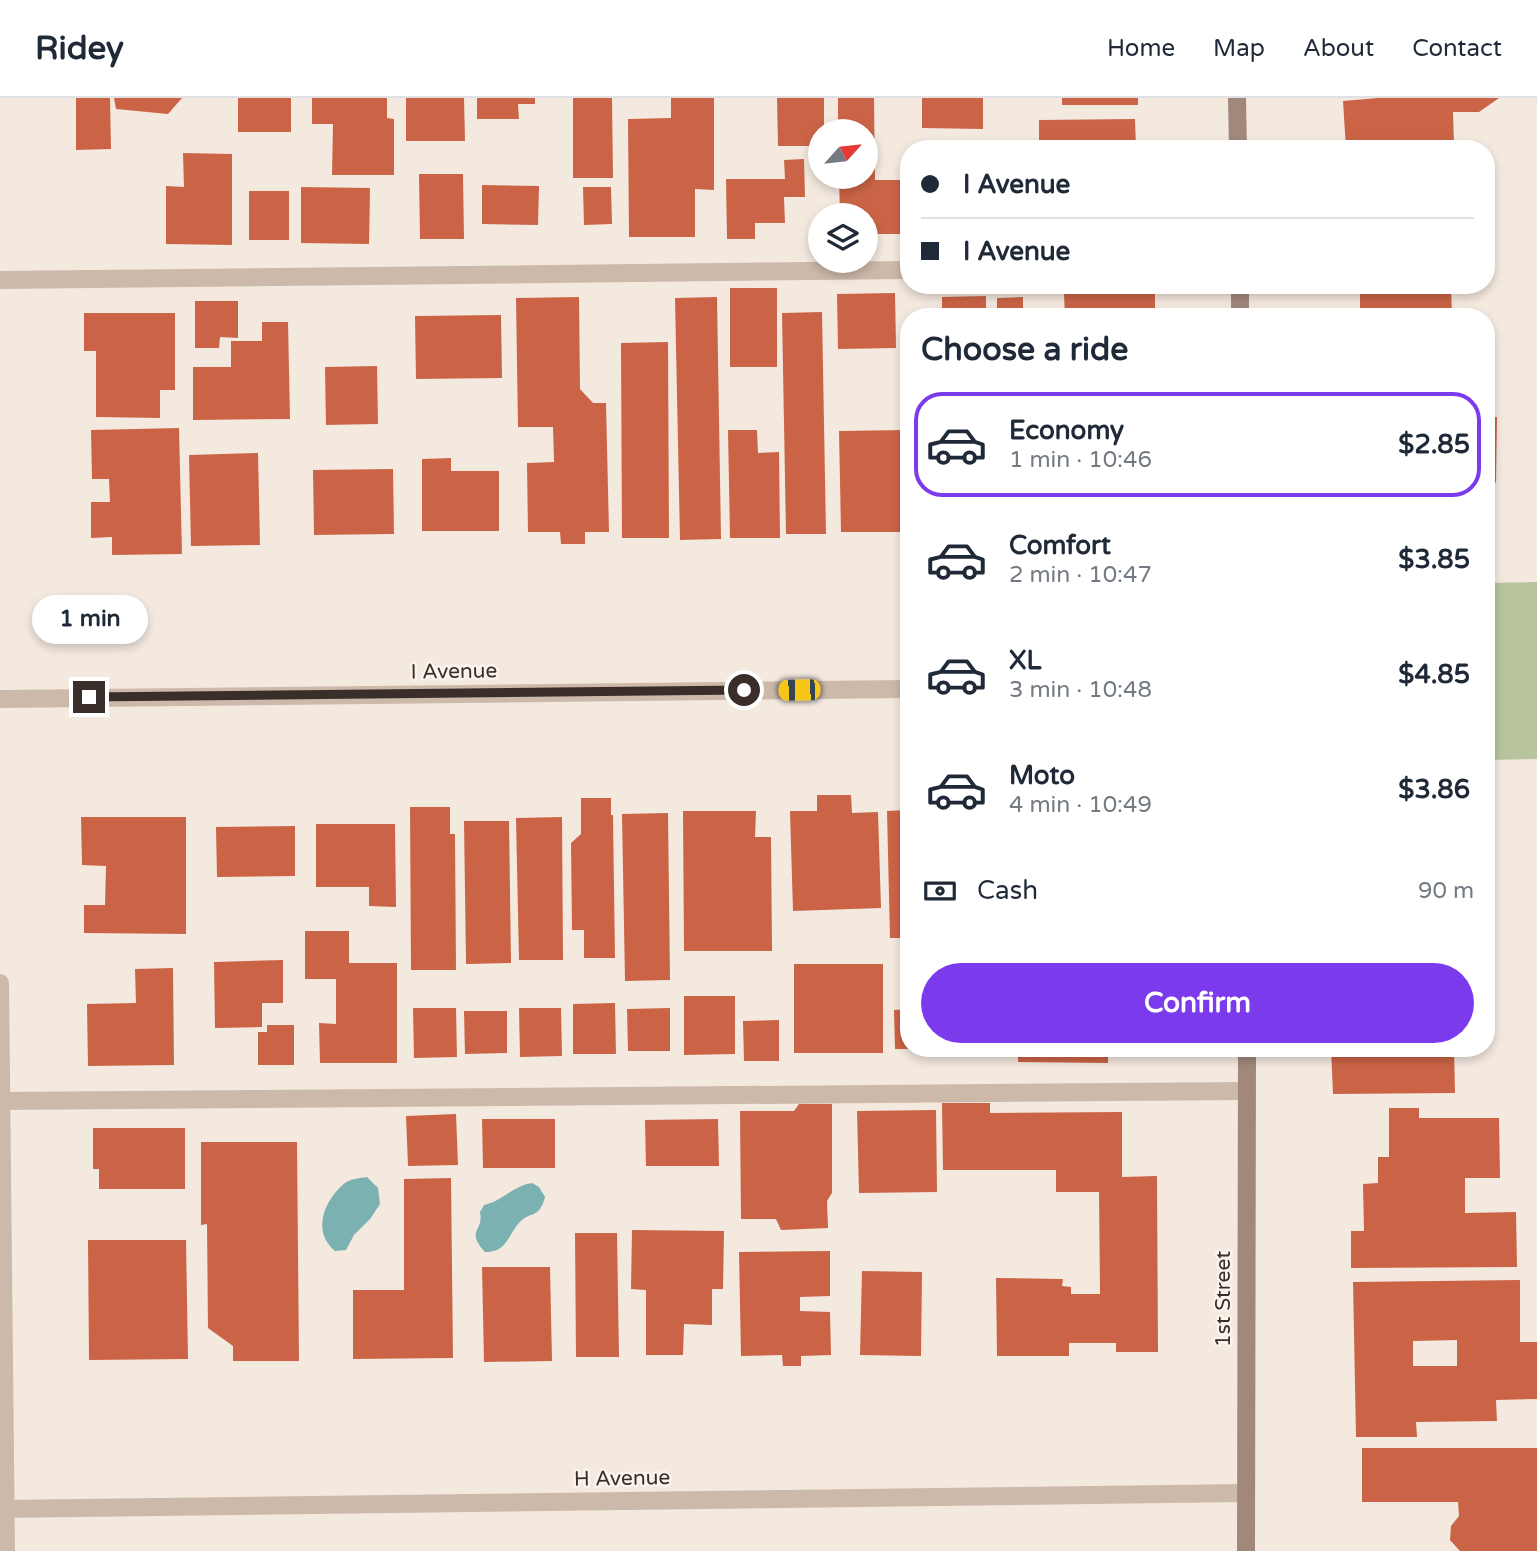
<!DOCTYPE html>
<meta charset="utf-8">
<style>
:root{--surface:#fff;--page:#f2f2f3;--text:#1f2937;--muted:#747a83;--line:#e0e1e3;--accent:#7c3aed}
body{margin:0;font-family:"Varela Round",sans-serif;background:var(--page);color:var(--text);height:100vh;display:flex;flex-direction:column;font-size:26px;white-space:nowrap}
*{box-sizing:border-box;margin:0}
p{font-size:23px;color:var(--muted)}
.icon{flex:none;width:38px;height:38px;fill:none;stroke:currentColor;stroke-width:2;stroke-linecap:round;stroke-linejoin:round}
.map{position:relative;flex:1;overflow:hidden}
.side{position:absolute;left:900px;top:210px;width:595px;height:749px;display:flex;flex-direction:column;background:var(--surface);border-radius:28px;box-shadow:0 4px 10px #0003}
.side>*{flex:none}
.hud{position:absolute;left:900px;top:42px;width:595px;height:154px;border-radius:28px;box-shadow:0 4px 10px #0003;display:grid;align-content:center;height:154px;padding:0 21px;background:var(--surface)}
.needle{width:46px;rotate:63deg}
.fabs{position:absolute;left:808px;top:21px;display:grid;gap:14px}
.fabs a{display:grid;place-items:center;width:70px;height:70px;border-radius:50%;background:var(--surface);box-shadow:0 4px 10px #0003;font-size:35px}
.end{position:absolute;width:32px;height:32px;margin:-16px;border:9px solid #3a2e2a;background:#fff;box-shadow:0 0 0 4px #fff}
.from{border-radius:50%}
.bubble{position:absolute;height:49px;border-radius:24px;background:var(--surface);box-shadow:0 4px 10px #0003;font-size:23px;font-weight:700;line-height:49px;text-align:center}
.car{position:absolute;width:21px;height:42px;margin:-21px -10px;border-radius:9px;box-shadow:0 0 5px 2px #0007;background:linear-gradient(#f5c518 24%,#345 0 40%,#f5c518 0 76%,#345 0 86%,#f5c518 0)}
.hud b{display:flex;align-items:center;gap:24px;height:66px;font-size:26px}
.hud b+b{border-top:2px solid var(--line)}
.hud i{width:18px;height:18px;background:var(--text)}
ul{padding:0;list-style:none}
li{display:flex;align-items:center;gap:21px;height:105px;margin:0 14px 10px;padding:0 7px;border:4px solid transparent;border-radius:28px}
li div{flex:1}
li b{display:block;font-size:26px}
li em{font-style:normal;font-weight:700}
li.active{border-color:var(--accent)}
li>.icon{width:63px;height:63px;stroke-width:1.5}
h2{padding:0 21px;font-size:32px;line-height:84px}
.pay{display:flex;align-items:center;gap:18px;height:77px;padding:0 21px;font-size:26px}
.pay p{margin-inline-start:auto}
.action{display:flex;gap:14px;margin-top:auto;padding:14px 21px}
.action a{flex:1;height:80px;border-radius:42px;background:var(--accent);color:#fff;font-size:28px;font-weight:700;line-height:80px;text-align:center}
header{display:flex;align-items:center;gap:42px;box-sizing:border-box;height:98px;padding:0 35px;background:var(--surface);border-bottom:2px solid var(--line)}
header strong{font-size:33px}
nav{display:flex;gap:38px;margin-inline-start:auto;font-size:24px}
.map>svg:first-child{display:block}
</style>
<header>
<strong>Ridey</strong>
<nav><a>Home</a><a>Map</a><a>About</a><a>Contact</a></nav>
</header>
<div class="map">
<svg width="1537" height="1453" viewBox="0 0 1537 1453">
<rect width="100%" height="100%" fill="#f4e9df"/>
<path fill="#b8c49d" d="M 1537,484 L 1537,661 L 1486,662 L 1486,485 Z"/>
<g fill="#7cb1b2">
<path d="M 367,1079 L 378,1090 L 380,1106 L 370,1121 L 354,1137 L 346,1152 L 335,1153 C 312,1134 323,1103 345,1085 C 350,1081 360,1080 367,1079 Z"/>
<path d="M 532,1085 L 539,1089 L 545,1099 C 539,1122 530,1112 518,1126 C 507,1140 506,1154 485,1154 C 465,1132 484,1134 480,1114 L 484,1107 C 502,1103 513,1088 532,1085 Z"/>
</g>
<g fill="#cb6446" fill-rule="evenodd">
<path d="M 76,0 L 110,0 L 111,51 L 76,52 Z"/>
<path d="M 114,0 L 182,0 L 168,16 L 116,11 Z"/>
<rect x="238" y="0" width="53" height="34"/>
<path d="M 312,0 L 387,0 L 387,20 L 394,21 L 394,77 L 332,77 L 333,26 L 312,26 Z"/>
<path d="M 406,0 L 464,0 L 465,43 L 406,43 Z"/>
<path d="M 477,0 L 535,0 L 535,6 L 518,6 L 519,21 L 477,21 Z"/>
<path d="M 573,0 L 612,0 L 613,80 L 573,80 Z"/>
<path d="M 671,0 L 714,0 L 714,92 L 695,91 L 695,139 L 629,139 L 628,21 L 671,20 Z"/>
<path d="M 777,0 L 824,0 L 824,33 L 821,33 L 821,48 L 778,48 Z"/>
<path d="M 838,0 L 874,0 L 875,82 L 903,82 L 903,136 L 866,136 L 866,117 L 840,117 L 839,79 L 866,79 L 866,33 L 838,33 Z"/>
<path d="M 922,0 L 983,0 L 983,31 L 922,30 Z"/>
<rect x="1062" y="0" width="76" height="7"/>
<path d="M 1378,0 L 1499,0 L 1479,14 L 1453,14 L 1454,46 L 1466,46 L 1471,51 L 1346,51 L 1343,3 Z"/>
<path d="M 1135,21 L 1136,51 L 1039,51 L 1039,22 Z"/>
<path d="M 183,55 L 232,56 L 232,147 L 166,146 L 166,88 L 184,89 Z"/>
<path d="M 804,61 L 805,99 L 784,99 L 785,125 L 755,125 L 755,141 L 727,141 L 726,81 L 785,81 L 784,62 Z"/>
<path d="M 419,76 L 463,76 L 464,141 L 420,141 Z"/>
<path d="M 482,87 L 539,88 L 538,127 L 482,126 Z"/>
<path d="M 301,89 L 370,90 L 369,146 L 301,145 Z"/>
<path d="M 583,89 L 611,89 L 612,126 L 584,127 Z"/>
<rect x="249" y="93" width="40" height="49"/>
<path d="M 1326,187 L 1451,187 L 1452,218 L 1360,219 L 1360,190 L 1326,190 Z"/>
<rect x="730" y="190" width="47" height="79"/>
<path d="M 895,195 L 896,250 L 838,251 L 837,196 Z"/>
<path d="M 1155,195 L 1155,219 L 1065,219 L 1064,196 Z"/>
<path d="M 986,198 L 986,219 L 942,219 L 942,199 Z"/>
<path d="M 579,199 L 580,291 L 593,305 L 606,305 L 609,434 L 585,434 L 585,446 L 561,446 L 560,434 L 528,434 L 527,365 L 554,364 L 553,329 L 518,329 L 516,200 Z"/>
<path d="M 717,199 L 721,441 L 680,442 L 675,200 Z"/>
<path d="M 1023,199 L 1023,219 L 997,219 L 997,200 Z"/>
<path d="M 195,203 L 238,203 L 238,240 L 220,239 L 219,250 L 195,250 Z"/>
<path d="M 822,214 L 826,436 L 786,436 L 782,215 Z"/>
<path d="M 84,215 L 175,215 L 175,292 L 160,292 L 160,320 L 96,319 L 96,253 L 84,253 Z"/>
<path d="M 501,217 L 502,280 L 416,281 L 415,218 Z"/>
<path d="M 262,224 L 288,224 L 290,321 L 193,322 L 193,269 L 231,269 L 231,243 L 262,243 Z"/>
<path d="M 668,244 L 669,440 L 622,440 L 621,245 Z"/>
<path d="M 377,268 L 378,326 L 326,327 L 325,269 Z"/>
<path d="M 1486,319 L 1497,319 L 1496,384 L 1486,396 Z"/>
<path d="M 179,330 L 182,456 L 112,457 L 112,439 L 91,440 L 91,404 L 110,404 L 109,381 L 92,381 L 91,332 Z"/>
<path d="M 728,332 L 757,332 L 758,355 L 779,354 L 780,440 L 730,440 Z"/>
<path d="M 906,332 L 908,434 L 841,434 L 839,333 Z"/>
<path d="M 258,355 L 260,447 L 191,448 L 189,357 Z"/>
<path d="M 451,360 L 451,373 L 499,373 L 499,433 L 422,433 L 422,361 Z"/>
<path d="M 393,371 L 394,436 L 314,437 L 313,372 Z"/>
<path d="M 817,697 L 851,697 L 852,715 L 878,714 L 881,810 L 793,813 L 790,713 L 817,713 Z"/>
<path d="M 581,700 L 611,700 L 611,717 L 613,717 L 615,860 L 584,860 L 584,832 L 572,832 L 571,745 L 581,736 Z"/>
<path d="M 410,709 L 450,709 L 450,736 L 455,736 L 456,872 L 411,872 Z"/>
<path d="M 908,712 L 908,840 L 890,840 L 887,713 Z"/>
<path d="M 683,713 L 756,713 L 755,739 L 771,739 L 772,853 L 684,853 Z"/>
<path d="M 668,715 L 670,882 L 625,883 L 622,716 Z"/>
<path d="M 81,719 L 186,719 L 186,836 L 84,835 L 84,807 L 105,807 L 106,768 L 82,767 Z"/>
<path d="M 562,719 L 563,862 L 519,862 L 516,720 Z"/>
<path d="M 464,723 L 509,723 L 511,865 L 466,866 Z"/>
<path d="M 316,726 L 395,726 L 396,809 L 369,808 L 369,789 L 316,789 Z"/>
<path d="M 295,728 L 295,778 L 217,779 L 216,729 Z"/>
<path d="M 305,833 L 349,833 L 349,865 L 397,865 L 397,965 L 320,965 L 319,925 L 336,926 L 336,881 L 305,881 Z"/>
<path d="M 283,862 L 283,905 L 262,905 L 262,929 L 215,930 L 214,864 Z"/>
<rect x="794" y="866" width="89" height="89"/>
<path d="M 173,870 L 174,967 L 88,968 L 87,906 L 136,905 L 135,871 Z"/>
<path d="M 684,898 L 735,898 L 735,956 L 684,957 Z"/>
<path d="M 615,905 L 616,956 L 573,956 L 573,906 Z"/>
<path d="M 413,910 L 456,910 L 457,959 L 414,960 Z"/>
<path d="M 519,910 L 561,910 L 562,958 L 520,959 Z"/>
<path d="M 670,910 L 670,953 L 628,953 L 627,911 Z"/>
<path d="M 908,911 L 908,951 L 895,951 L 894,912 Z"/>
<path d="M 464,913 L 507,913 L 507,955 L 465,956 Z"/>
<path d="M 779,922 L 779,963 L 744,963 L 743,923 Z"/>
<path d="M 267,927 L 294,927 L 294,967 L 258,967 L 258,934 L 267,934 Z"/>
<path d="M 1018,950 L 1108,950 L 1108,965 L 1018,964 Z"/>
<path d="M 1331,950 L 1454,950 L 1455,995 L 1333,996 Z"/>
<path d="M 942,1005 L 990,1005 L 990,1015 L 1122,1014 L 1122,1079 L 1157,1078 L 1158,1254 L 1116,1254 L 1116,1245 L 1069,1245 L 1069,1258 L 997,1258 L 996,1180 L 1063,1181 L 1062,1188 L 1071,1189 L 1071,1196 L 1100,1196 L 1099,1094 L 1056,1094 L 1056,1072 L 943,1072 Z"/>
<path d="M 799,1006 L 832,1006 L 832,1095 L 827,1103 L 828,1130 L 781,1132 L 776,1121 L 741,1121 L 740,1013 L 794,1013 Z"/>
<path d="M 1389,1010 L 1419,1010 L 1419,1020 L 1499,1020 L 1500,1080 L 1465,1080 L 1465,1115 L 1516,1114 L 1517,1169 L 1351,1170 L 1351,1133 L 1364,1133 L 1363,1086 L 1378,1085 L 1378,1059 L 1389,1059 Z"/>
<path d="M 936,1012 L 937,1094 L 859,1095 L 857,1013 Z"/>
<path d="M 456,1016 L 458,1067 L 408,1068 L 406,1018 Z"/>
<path d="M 482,1021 L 555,1021 L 555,1070 L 483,1070 Z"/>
<path d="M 718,1021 L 719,1068 L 646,1068 L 645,1022 Z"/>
<path d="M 93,1030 L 185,1030 L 185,1091 L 99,1091 L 99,1071 L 93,1071 Z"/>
<path d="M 201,1044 L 297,1044 L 299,1263 L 233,1263 L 233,1248 L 208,1230 L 207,1126 L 201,1127 Z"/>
<path d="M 451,1080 L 453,1260 L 353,1261 L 353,1192 L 404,1192 L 404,1081 Z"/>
<path d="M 632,1132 L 724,1133 L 723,1191 L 712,1191 L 712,1227 L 684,1226 L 683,1257 L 646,1257 L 646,1192 L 631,1191 Z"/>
<path d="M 575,1135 L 617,1135 L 619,1259 L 576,1259 Z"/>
<path d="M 88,1142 L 186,1142 L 188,1261 L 89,1262 Z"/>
<path d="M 830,1153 L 830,1198 L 800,1199 L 800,1213 L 830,1214 L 831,1257 L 801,1258 L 801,1268 L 783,1268 L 782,1257 L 741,1258 L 739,1154 Z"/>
<path d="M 482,1169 L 550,1169 L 552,1263 L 484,1264 Z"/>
<path d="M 862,1173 L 922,1174 L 921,1258 L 860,1257 Z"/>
<path d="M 1520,1182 L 1520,1244 L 1537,1244 L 1537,1301 L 1496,1302 L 1497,1323 L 1416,1324 L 1417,1339 L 1356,1339 L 1353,1184 ZM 1457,1242 L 1457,1268 L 1413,1268 L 1413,1243 Z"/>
<path d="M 1362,1350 L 1537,1350 L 1537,1453 L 1460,1453 L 1450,1442 L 1451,1428 L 1459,1418 L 1458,1404 L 1362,1404 Z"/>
</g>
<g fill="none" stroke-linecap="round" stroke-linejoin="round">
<g stroke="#cdb9aa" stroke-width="18">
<path d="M 0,182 L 908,172"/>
<path d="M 0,1003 L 1247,993"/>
</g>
<g stroke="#cdb9aa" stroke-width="18">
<path d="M 0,601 L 908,591"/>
<path d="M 0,885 L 6,1453"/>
<path d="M 0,1411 L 1245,1395"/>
</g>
<g stroke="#a1887b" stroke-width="18">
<path d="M 1237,0 L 1238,51"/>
<path d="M 1240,187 L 1240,219"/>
<path d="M 1246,1453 L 1247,950"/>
</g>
</g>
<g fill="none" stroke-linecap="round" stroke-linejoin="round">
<path stroke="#3a2e2a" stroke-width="9" d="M 89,599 L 744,592"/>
</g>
<g text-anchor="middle" stroke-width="5" stroke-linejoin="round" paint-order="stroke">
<g font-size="21" fill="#3a2e2a" stroke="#fbf4ec">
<text transform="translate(454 573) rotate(-1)" y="7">I Avenue</text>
<text transform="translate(1223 1201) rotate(-90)" y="7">1st Street</text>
<text transform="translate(622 1380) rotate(-1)" y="7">H Avenue</text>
</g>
</g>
</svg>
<div class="fabs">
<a><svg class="needle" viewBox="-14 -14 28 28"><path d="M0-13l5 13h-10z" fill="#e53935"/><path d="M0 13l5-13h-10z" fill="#747a83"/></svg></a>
<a><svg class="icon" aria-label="layers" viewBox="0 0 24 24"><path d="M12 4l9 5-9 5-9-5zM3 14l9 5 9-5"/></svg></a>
</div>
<i class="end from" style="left:744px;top:592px"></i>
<i class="end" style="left:89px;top:599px"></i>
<div class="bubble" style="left:32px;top:497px;width:116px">1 min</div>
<i class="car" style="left:799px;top:592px;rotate:269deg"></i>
<div class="hud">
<b><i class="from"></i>I Avenue</b>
<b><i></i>I Avenue</b>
</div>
<section class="side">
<h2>Choose a ride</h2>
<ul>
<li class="active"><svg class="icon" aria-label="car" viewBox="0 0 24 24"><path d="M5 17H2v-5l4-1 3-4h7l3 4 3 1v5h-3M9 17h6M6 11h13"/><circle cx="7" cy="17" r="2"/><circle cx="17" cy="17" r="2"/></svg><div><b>Economy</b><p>1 min · 10:46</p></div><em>$2.85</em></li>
<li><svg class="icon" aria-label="car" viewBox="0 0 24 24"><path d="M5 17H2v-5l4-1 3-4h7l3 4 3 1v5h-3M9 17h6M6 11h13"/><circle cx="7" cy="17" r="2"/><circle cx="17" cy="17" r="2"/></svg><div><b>Comfort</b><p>2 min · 10:47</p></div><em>$3.85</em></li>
<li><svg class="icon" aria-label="car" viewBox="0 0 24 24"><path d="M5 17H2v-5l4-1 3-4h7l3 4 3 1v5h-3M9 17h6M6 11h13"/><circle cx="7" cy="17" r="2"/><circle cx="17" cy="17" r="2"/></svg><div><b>XL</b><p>3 min · 10:48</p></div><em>$4.85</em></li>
<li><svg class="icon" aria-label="car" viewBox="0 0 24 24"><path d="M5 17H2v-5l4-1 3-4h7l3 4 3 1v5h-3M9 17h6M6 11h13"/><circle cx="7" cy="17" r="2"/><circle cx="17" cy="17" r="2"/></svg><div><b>Moto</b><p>4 min · 10:49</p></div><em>$3.86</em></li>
</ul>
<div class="pay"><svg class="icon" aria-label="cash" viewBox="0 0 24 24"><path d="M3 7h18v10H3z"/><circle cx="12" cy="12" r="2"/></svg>Cash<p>90 m</p></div>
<div class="action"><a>Confirm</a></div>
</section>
</div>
